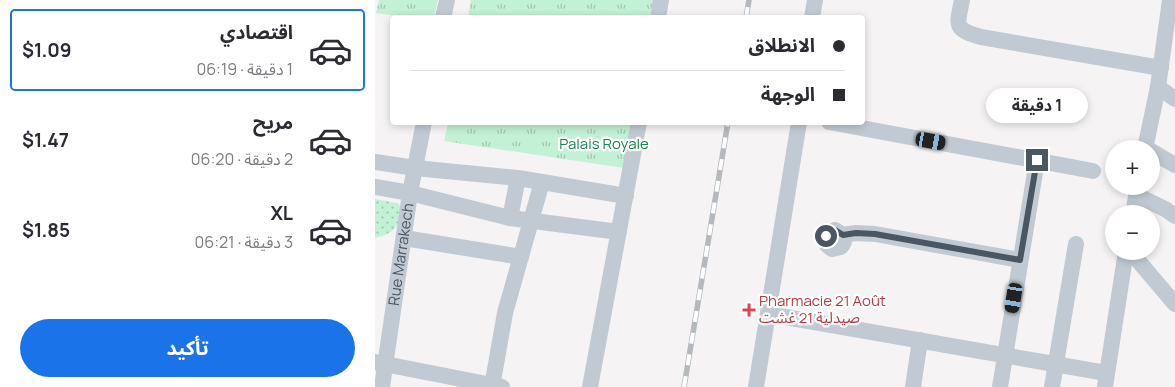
<!DOCTYPE html>
<html lang="ar">
<meta charset="utf-8">
<style>
:root{--surface:#fff;--page:#f2f2f3;--text:#2b2b33;--muted:#7c7c81;--line:#e1e1e2;--accent:#1a73e8}
body{margin:0;font-family:Manrope,"Noto Sans Arabic",sans-serif;background:var(--page);color:var(--text);direction:rtl;height:100vh;display:flex;flex-direction:column;font-size:19px;white-space:nowrap}
*{box-sizing:border-box;margin:0}
p{font-size:16px;color:var(--muted)}
.icon{flex:none;width:28px;height:28px;fill:none;stroke:currentColor;stroke-width:2;stroke-linecap:round;stroke-linejoin:round}
.map{position:relative;flex:1;overflow:hidden;direction:ltr}
.details{display:flex;flex-direction:column;background:var(--surface);width:375px}
.details>*{flex:none}
.hud{position:absolute;left:15px;top:15px;width:475px;height:110px;border-radius:5px;box-shadow:0 2px 8px #0003;direction:rtl;display:grid;align-content:center;height:110px;padding:0 20px;background:var(--surface)}
.fabs{position:absolute;left:730px;top:140px;display:grid;gap:10px}
.fabs a{display:grid;place-items:center;width:55px;height:55px;border-radius:50%;background:var(--surface);box-shadow:0 2px 8px #0003;font-size:25px}
.end{position:absolute;width:22px;height:22px;margin:-11px;border:6px solid #4a5661;background:#fff;box-shadow:0 0 0 2px #fff}
.from{border-radius:50%}
.bubble{position:absolute;height:35px;border-radius:18px;background:var(--surface);box-shadow:0 2px 8px #0003;font-size:16px;font-weight:700;line-height:35px;text-align:center;direction:rtl}
.car{position:absolute;width:15px;height:30px;margin:-15px -8px;border-radius:6px;box-shadow:0 0 4px 1px #0007;background:linear-gradient(#222 24%,#8ab4d8 0 40%,#222 0 76%,#8ab4d8 0 86%,#222 0)}
.hud b{display:flex;align-items:center;gap:18px;height:48px;font-size:19px}
.hud b+b{border-top:1px solid var(--line)}
.hud i{width:12px;height:12px;background:var(--text)}
ul{padding:9px 0 0;list-style:none}
li{display:flex;align-items:center;gap:15px;height:82px;margin:0 10px 8px;padding:0 10px;border:2px solid transparent;border-radius:5px}
li div{flex:1}
li b{display:block;font-size:19px}
li em{font-style:normal;font-weight:700}
li.selected{border-color:var(--accent)}
li>.icon{width:45px;height:45px;stroke-width:1.5}
.primary-button{display:flex;gap:10px;margin-top:auto;padding:10px 20px}
.primary-button a{flex:1;height:58px;border-radius:30px;background:var(--accent);color:#fff;font-size:20px;font-weight:700;line-height:58px;text-align:center}
main{display:flex;flex:1;min-height:0}
.map>svg:first-child{display:block}
</style>
<main>
<div class="map">
<svg width="800" height="387" viewBox="0 0 800 387">
<defs>
<pattern id="grass-dots" width="8" height="8" patternUnits="userSpaceOnUse" patternTransform="scale(1.25)"><rect width="8" height="8" fill="#c3f1d5"/><path d="M2 2h.1M6 6h.1" fill="none" stroke="#a0c6b0" stroke-width="1.8" stroke-linecap="round"/></pattern>
<pattern id="park-tufts" width="24" height="20" patternUnits="userSpaceOnUse" patternTransform="scale(1.25)"><rect width="24" height="20" fill="#c3f1d5"/><path d="M3 7l-1-3M5 7V3M7 7l1-3M15 17l-1-3M17 17v-4M19 17l1-3" fill="none" stroke="#a0c6b0"/></pattern>
</defs>
<rect width="100%" height="100%" fill="#f5f3f3"/>
<path fill="url(#grass-dots)" d="M 0,199 L 22,203 L 28,208 C 23,226 21,233 0,238 Z"/>
<g fill="url(#park-tufts)">
<path d="M 4,0 L 63,0 L 59,17 L 30,17 L 1,13 Z"/>
<path d="M 96,0 L 278,0 L 275,17 L 93,18 Z"/>
<path d="M 73,123 L 257,123 L 249,168 L 69,141 Z"/>
</g>
<g fill="none" stroke-linecap="round" stroke-linejoin="round">
<g stroke="#c1cad2" stroke-width="16">
<path d="M 587,0 C 582,26 578,29 606,37 L 786,68"/>
<path d="M 68,18 L 72,0"/>
<path d="M 283,18 L 286,0"/>
<path d="M 437,18 L 440,0"/>
<path d="M 783,87 L 800,99"/>
<path d="M 454,122 L 718,171"/>
<path d="M 770,149 L 783,87 L 795,0"/>
<path d="M 776,151 L 800,165"/>
<path d="M 0,162 L 40,168 L 143,178 L 251,196"/>
<path d="M 0,187 L 35,193 L 135,218 L 244,232"/>
<path d="M 761,195 L 790,209 L 800,216"/>
<path d="M 758,214 L 763,186"/>
<path d="M 135,218 L 143,178"/>
<path d="M 468,235 L 469,242 L 466,247 L 457,249 L 452,245 L 451,236 L 460,230 L 468,235 L 481,233 L 500,234 L 645,260"/>
<path d="M 29,238 L 146,257"/>
<path d="M 755,251 L 800,304"/>
<path d="M 393,314 L 731,373"/>
<path d="M 0,362 L 127,387"/>
<path id="s1" d="M 7,387 L 35,193 L 49,122"/>
<path d="M 117,387 L 130,313 L 167,182"/>
<path d="M 215,387 L 264,122"/>
<path d="M 381,387 L 424,122"/>
<path d="M 538,387 L 545,340"/>
<path d="M 625,387 L 662,160"/>
<path d="M 677,387 L 701,244"/>
<path d="M 730,387 L 751,251"/>
</g>
<g stroke="#b5b8bd" stroke-width="5.5">
<g id="rail">
<path d="M 371,18 L 374,0"/>
<path d="M 309,387 L 353,122"/>
</g>
</g>
<use href="#rail" stroke="#fff" stroke-width="4" stroke-dasharray="11" stroke-linecap="butt"/>
</g>
<g fill="none" stroke-linecap="round" stroke-linejoin="round">
<path stroke="#4a5661" stroke-width="6" d="M 451,236 L 460,230 L 468,235 L 481,233 L 500,234 L 645,260 L 662,160"/>
</g>
<path fill="#e0444e" stroke="#fff" stroke-width="2" d="M371.5 302.5h5v5h5v5h-5v5h-5v-5h-5v-5h5z"/>
<g text-anchor="middle" stroke-width="4.5" stroke-linejoin="round" paint-order="stroke">
<g font-size="15" fill="#17864f" stroke="#fff">
<text x="229" y="149">Palais Royale</text>
</g>
<g font-size="15" fill="#4a5661" stroke="#fff">
<text dy="5" stroke="none"><textPath href="#s1" startOffset="134">Rue Marrakech</textPath></text>
</g>
<g font-size="15" fill="#be3a42" stroke="#fff" text-anchor="start">
<text x="384" y="306">Pharmacie 21 Août<tspan x="384" dy="17">صيدلية 21 غشت</tspan></text>
</g>
</g>
</svg>
<div class="fabs">
<a>+</a>
<a>−</a>
</div>
<i class="end from" style="left:451px;top:236px"></i>
<i class="end" style="left:662px;top:160px"></i>
<div class="bubble" style="left:611px;top:88px;width:102px">1 دقيقة</div>
<i class="car" style="left:556px;top:141px;rotate:100deg"></i>
<i class="car" style="left:639px;top:298px;rotate:189deg"></i>
<div class="hud">
<b><i class="from"></i>الانطلاق</b>
<b><i></i>الوجهة</b>
</div>
</div>
<section class="details">
<ul>
<li class="selected"><svg class="icon" aria-label="car" viewBox="0 0 24 24"><path d="M5 17H2v-5l4-1 3-4h7l3 4 3 1v5h-3M9 17h6M6 11h13"/><circle cx="7" cy="17" r="2"/><circle cx="17" cy="17" r="2"/></svg><div><b>اقتصادي</b><p>1 دقيقة · 06:19</p></div><em>$1.09</em></li>
<li><svg class="icon" aria-label="car" viewBox="0 0 24 24"><path d="M5 17H2v-5l4-1 3-4h7l3 4 3 1v5h-3M9 17h6M6 11h13"/><circle cx="7" cy="17" r="2"/><circle cx="17" cy="17" r="2"/></svg><div><b>مريح</b><p>2 دقيقة · 06:20</p></div><em>$1.47</em></li>
<li><svg class="icon" aria-label="car" viewBox="0 0 24 24"><path d="M5 17H2v-5l4-1 3-4h7l3 4 3 1v5h-3M9 17h6M6 11h13"/><circle cx="7" cy="17" r="2"/><circle cx="17" cy="17" r="2"/></svg><div><b>XL</b><p>3 دقيقة · 06:21</p></div><em>$1.85</em></li>
</ul>
<div class="primary-button"><a>تأكيد</a></div>
</section>
</main>
